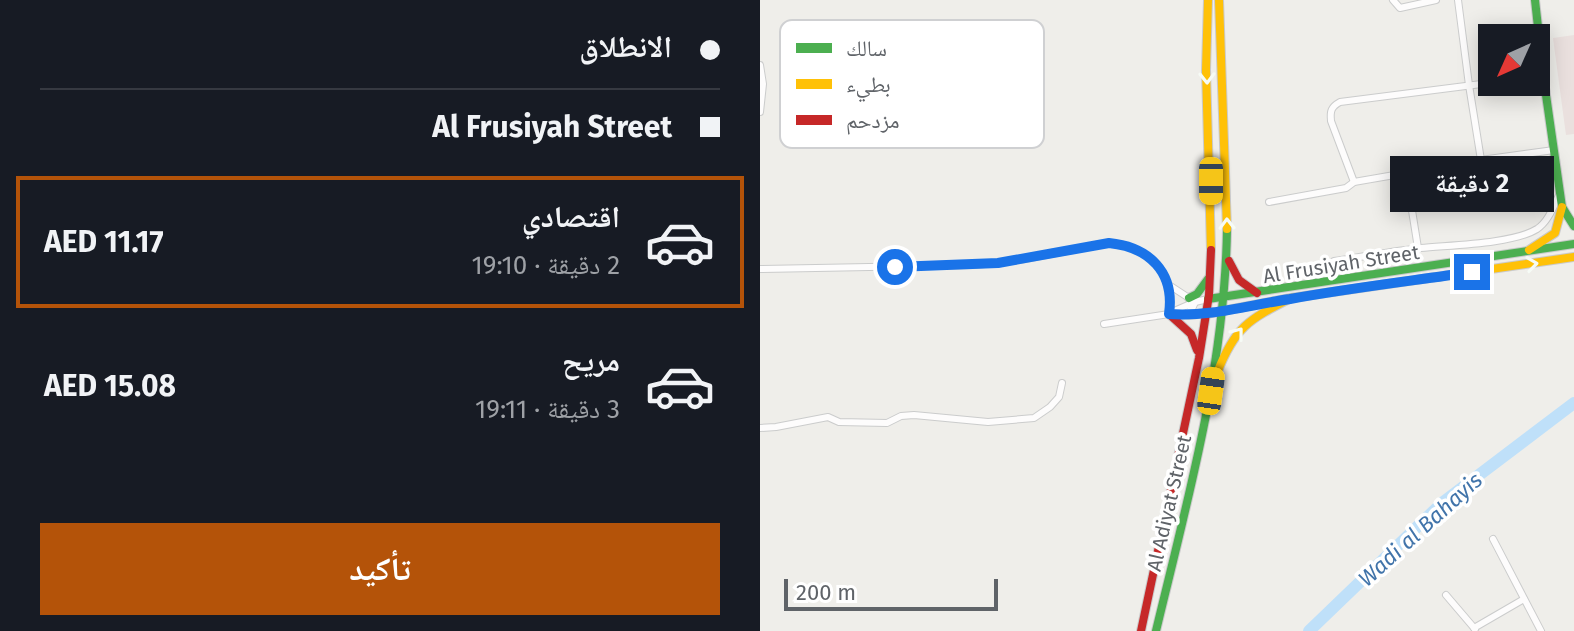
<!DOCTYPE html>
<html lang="ar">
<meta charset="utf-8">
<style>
:root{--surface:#171b24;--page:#20242c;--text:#f1f3f6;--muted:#9ea1a6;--line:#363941;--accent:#b45309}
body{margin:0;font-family:"Fira Sans","Noto Naskh Arabic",sans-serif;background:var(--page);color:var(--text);direction:rtl;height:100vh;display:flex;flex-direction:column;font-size:30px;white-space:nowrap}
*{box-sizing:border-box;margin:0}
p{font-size:26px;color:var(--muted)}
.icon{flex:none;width:44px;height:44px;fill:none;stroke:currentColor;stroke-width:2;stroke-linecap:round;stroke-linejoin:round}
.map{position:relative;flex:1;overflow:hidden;direction:ltr}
.drawer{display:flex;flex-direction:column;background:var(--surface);width:760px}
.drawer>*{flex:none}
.hud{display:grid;align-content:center;height:176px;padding:0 40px;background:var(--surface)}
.needle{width:52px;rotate:225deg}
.fabs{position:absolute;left:718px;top:24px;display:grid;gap:16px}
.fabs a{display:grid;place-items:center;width:72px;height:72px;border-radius:0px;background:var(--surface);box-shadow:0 4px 20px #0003;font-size:40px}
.scale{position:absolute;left:24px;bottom:20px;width:214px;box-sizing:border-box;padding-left:8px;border:4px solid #5f6368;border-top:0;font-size:22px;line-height:28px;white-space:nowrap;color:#5f6368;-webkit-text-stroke:6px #fff;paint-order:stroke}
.end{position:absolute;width:36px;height:36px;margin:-18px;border:10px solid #1a73e8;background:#fff;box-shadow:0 0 0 4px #fff}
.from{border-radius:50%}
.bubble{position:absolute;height:56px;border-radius:0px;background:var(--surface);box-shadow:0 4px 20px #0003;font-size:26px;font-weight:700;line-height:56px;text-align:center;direction:rtl}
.car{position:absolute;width:24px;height:48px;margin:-24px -12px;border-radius:10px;box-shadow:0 0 6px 2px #0007;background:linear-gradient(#f5c518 24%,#345 0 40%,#f5c518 0 76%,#345 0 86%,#f5c518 0)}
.hud b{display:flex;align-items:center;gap:28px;height:76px;font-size:30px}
.hud b+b{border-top:2px solid var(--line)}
.hud i{width:20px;height:20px;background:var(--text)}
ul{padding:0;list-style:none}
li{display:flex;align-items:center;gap:24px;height:132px;margin:0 16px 12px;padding:0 24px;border:4px solid transparent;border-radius:0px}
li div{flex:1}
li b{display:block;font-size:30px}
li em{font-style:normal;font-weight:700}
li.selected{border-color:var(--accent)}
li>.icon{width:72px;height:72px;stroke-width:1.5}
.action{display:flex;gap:16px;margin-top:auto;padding:16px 40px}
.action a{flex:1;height:92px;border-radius:0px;background:var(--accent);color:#fff;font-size:32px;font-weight:700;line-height:92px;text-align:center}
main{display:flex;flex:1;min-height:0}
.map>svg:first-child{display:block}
</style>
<main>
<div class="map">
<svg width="814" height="631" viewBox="0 0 814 631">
<rect width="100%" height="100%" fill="#efeeea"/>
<path fill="#eae0de" d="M 814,35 L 814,134 L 806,135 L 793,38 Z"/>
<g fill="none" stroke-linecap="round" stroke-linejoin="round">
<path stroke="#bfe0f9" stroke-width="12" d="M 549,631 L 682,503 L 814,403"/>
<g stroke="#cbcccc" stroke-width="8">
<g id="street">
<path d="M 633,0 L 640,8 L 676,0"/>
<path d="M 698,0 L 709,85 L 721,160"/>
<path d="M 0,65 L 3,84 L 0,112"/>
<path d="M 646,173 L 658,248"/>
<path d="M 594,182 L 571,121 C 570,111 571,107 580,102 L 737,82"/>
<path d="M 509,202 L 586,188 L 594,182 L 721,160 L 794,150"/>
<path d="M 574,261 C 603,257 632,251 661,248 C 690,245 753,244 777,229 C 789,221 794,205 800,193"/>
<path d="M 0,269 L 216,265 L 260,260 L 349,243 C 389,247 415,272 409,314"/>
<path d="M 409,285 L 435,302 L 432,309 L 424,315"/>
<path d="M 412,312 L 435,302 L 448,299"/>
<path d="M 344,324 L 409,314 L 429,316 L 446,314"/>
<path d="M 0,428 L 16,427 L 68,417 L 79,422 L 127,423 L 141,416 L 154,415 L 228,422 L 274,418 L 290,407 L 299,397 L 302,383"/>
<path d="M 733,539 L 781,631"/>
<path d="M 686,595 L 715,629"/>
<path d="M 714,628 L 764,599"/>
</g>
</g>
<g stroke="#cacacb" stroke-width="10">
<g id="fast">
<path d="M 775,0 L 784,81 L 802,207 L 814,226"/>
<path d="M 429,298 L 437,294 L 448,279"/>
<path d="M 448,299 L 814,244"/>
<path d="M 396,631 C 428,498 465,366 467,229"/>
</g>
</g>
<g stroke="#cacacb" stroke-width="10">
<g id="slow">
<path d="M 448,0 L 446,70 L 451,250"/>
<path d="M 459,0 L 467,229"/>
<path d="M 769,250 L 795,233 L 802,207"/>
<path d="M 446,314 L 531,298 L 814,257"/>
<path d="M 457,373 C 475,327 488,320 531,298"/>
</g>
</g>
<g stroke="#cacacb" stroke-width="10">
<g id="jam">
<path d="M 469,261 L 479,280 L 497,293"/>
<path d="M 409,314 L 431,334 L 437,350"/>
<path d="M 381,631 L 439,358 L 449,295 L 451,250"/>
</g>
</g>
<use href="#street" stroke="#fdfcfc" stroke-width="6"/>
<use href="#fast" stroke="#4caf50" stroke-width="8"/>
<use href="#slow" stroke="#ffc107" stroke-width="8"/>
<use href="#jam" stroke="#c62828" stroke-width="8"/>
</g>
<defs><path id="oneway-chevron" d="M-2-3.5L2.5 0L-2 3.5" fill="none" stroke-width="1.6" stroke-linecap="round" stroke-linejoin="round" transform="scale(2)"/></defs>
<g stroke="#f6fbf6">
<use href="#oneway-chevron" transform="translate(447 78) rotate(89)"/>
<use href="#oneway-chevron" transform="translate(467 224) rotate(-91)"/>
<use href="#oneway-chevron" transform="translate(772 264) rotate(-8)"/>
<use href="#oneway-chevron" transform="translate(478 333) rotate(-52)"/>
</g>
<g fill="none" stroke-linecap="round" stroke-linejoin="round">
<path stroke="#1a73e8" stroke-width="10" d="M 135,267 L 238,263 L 349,243 C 389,247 415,272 409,314 C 450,317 489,305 530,299 C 590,288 651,281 712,272"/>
</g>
<g text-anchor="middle" stroke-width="7" stroke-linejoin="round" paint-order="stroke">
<g font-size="20" fill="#5f6368" stroke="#fff">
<text transform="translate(581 264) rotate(-9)" y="7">Al Frusiyah Street</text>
<text transform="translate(409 503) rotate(-77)" y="7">Al Adiyat Street</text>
</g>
<g font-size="22" font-style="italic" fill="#4174aa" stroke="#fff">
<text transform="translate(660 529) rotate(-42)" y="8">Wadi al Bahayis</text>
</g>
</g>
<rect x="20" y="20" width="264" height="128" rx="12" fill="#fff" stroke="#cfd0d2" stroke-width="2"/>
<rect x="36" y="43" width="36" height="10" fill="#4caf50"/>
<rect x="36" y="79" width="36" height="10" fill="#ffc107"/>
<rect x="36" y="115" width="36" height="10" fill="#c62828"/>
<g font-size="22" fill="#5f6368">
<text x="86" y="56">سالك</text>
<text x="86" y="92">بطيء</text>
<text x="86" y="128">مزدحم</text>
</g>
</svg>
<div class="fabs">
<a><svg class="needle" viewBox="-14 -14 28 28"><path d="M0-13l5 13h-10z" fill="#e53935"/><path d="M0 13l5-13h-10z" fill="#9ea1a6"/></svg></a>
</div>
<div class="scale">200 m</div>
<i class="end from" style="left:135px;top:267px"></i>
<i class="end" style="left:712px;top:272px"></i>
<div class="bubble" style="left:630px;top:156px;width:164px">2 دقيقة</div>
<i class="car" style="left:451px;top:181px;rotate:180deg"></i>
<i class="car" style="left:451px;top:391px;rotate:8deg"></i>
</div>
<section class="drawer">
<div class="hud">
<b><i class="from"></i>الانطلاق</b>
<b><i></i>Al Frusiyah Street</b>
</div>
<ul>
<li class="selected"><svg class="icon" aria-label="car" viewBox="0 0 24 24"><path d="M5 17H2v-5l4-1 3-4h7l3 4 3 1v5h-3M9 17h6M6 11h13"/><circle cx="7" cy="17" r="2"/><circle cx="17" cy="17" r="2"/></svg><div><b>اقتصادي</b><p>2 دقيقة · 19:10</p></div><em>AED 11.17</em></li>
<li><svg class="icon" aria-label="car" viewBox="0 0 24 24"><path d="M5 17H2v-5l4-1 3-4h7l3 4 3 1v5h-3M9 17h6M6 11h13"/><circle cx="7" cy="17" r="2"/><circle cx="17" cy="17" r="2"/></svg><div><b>مريح</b><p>3 دقيقة · 19:11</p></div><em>AED 15.08</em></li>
</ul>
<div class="action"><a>تأكيد</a></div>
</section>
</main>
